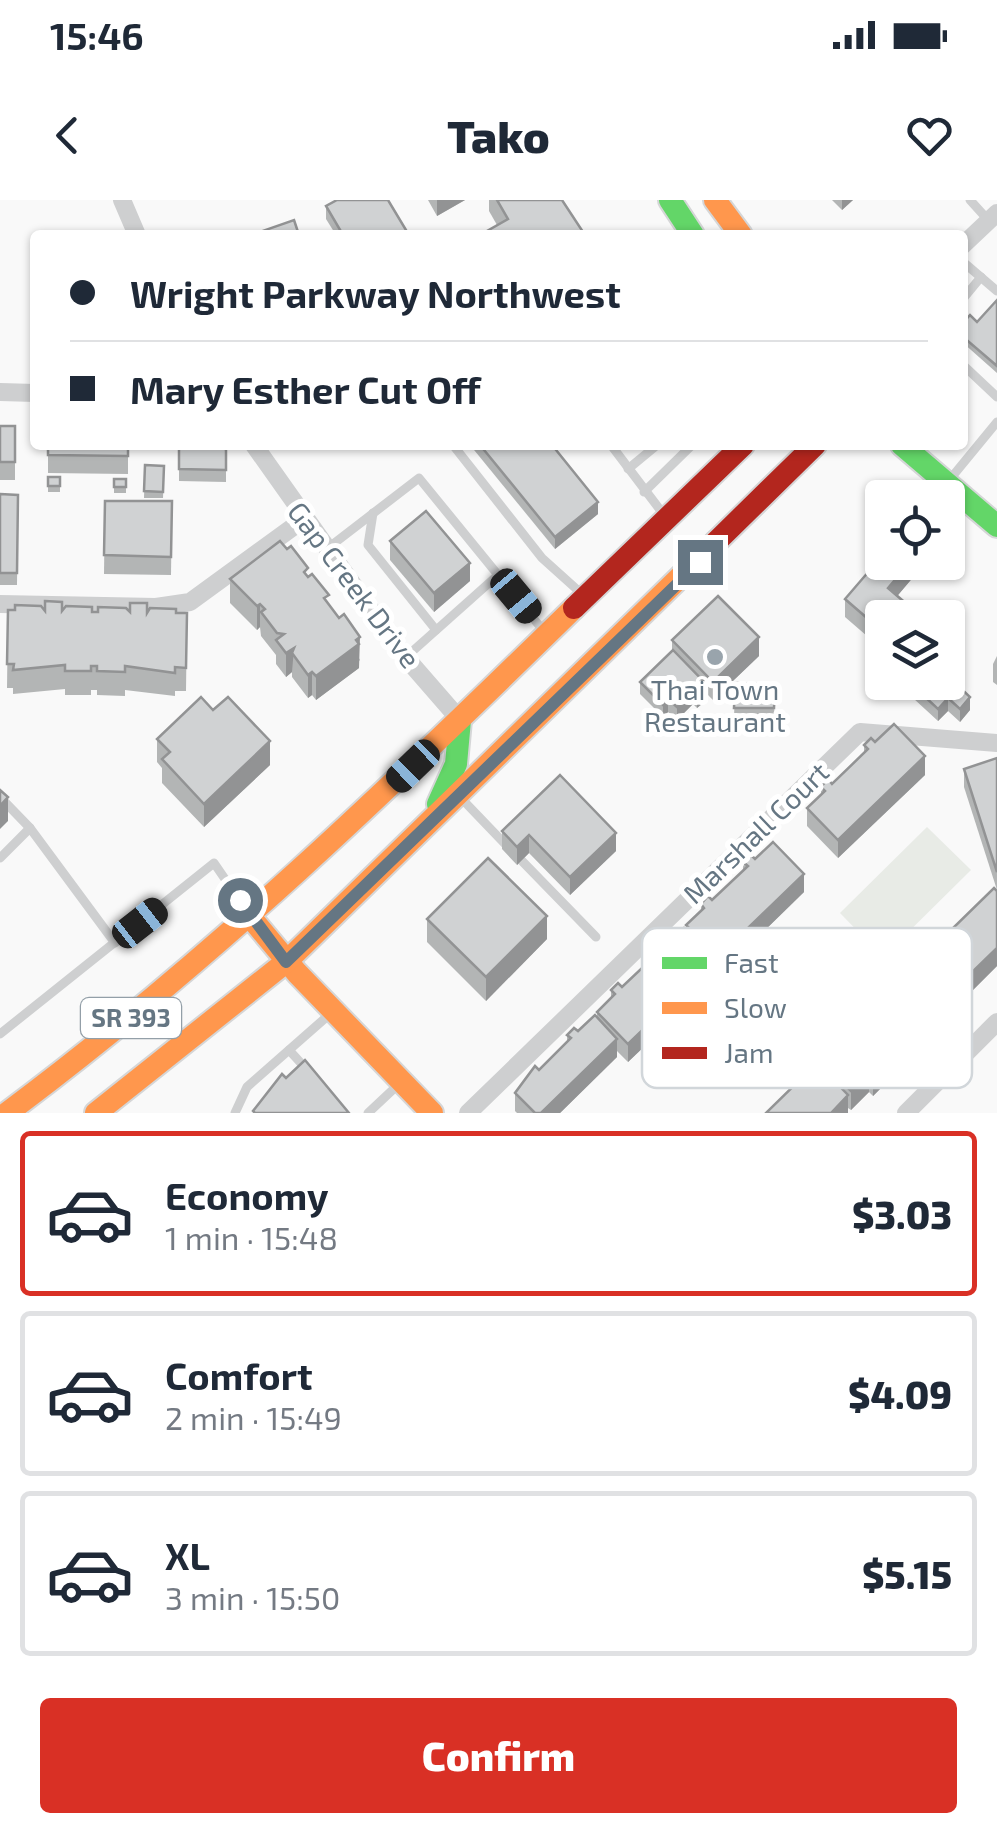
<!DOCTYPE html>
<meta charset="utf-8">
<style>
:root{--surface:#fff;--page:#f6f6f7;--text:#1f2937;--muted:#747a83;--line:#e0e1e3;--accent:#d93025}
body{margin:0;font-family:"Exo 2",sans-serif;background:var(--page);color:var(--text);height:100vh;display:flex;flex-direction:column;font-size:38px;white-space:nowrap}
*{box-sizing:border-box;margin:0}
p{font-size:32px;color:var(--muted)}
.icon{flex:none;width:55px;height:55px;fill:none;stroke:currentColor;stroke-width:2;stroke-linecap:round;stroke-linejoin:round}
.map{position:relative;height:913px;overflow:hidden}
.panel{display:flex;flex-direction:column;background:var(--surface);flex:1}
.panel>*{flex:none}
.hud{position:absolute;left:30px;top:30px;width:938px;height:220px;border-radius:10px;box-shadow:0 2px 8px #0004;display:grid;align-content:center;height:220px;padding:0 40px;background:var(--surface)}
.tools{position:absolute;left:865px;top:280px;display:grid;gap:20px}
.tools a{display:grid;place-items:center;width:100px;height:100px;border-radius:10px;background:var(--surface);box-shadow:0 2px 8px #0004;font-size:50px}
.end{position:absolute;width:45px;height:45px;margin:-22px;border:12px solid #657683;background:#fff;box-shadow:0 0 0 5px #fff}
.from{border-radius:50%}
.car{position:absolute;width:30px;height:60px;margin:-30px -15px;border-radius:12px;box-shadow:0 0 8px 2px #0007;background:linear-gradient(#222 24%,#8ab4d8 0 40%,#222 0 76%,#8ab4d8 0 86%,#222 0)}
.hud b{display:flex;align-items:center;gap:35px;height:95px;font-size:38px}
.hud b+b{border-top:2px solid var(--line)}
.hud i{width:25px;height:25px;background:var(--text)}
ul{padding:18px 0 0;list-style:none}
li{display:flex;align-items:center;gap:30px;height:165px;margin:0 20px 15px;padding:0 20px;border:5px solid var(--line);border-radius:10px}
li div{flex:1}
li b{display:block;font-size:38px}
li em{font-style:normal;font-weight:800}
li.selected{border-color:var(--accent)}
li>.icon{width:90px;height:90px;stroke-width:1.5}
.cta{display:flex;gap:20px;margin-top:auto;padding:20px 40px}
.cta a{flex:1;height:115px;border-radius:10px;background:var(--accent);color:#fff;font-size:40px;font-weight:800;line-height:115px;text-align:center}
.status{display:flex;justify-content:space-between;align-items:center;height:70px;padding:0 50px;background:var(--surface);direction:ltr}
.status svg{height:28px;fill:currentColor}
header{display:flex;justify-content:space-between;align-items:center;height:130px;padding:0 40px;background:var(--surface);font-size:45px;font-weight:800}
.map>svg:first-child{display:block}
</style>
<div class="status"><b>15:46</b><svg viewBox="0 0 49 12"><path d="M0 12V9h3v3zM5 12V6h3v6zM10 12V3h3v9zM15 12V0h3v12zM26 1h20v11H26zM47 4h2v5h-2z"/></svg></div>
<header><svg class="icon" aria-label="back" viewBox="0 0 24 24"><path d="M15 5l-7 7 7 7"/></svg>Tako<svg class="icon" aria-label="heart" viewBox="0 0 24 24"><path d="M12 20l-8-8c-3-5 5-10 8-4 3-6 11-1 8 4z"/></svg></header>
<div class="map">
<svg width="997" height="913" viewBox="0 0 997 913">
<rect width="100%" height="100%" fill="#f9f9f9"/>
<path fill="#e8ebe6" d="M 927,627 L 971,670 L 883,757 L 840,713 Z"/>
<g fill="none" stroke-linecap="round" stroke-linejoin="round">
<g stroke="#d5d6d7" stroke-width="26">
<g id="fast">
<path d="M 670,0 L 693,35"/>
<path d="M 902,245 L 997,326"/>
<path d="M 438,604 L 456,564 L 460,520"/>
</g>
</g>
<g stroke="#d5d6d7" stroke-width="26">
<g id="slow">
<path d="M 715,0 L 741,35"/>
<path d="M 252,719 L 297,773 L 432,913"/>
<path d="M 7,913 C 211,761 392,586 574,408"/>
<path d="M 96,913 L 286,762 L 716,342"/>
</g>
</g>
<g stroke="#d5d6d7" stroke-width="26">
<g id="jam">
<path d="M 716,342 L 815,245"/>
<path d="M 574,408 L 743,245"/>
</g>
</g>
<g stroke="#cecfd0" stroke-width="9">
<path d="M 970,0 L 989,21"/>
<path d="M 962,61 L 997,91"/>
<path d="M 962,100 L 981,77"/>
<path d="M 962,164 L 997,197"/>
<path d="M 453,245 L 542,358 L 582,394"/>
<path d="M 611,245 L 664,315"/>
<path d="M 628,269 L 657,245"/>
<path d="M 951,278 L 997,222"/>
<path d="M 644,292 L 692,245"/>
<path d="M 373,313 L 368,345 L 436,430"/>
<path d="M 328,348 L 419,278 L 542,429"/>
<path d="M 406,457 L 498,375"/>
<path d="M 0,597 L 30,628"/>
<path d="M 460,597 L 506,645"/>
<path d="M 0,658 L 30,628 L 115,743"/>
<path d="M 522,661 L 596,737"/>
<path d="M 0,834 L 214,663 L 247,711"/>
<path d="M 289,850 L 309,872"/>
<path d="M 235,913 L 247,887 L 331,813"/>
<path d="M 368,913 L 400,883"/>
</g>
<g stroke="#cecfd0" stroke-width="18">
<path d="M 122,0 L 137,35"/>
<path d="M 962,46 L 997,13"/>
<path d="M 0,192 L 35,193"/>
<path d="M 254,245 L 400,451 L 460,520"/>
<path d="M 0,404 L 156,407 L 190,402 L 304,319"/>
<path d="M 468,913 L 860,532 L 997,543"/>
<path d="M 906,913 L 997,822"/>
</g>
<use href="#fast" stroke="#63d668" stroke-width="22"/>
<use href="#slow" stroke="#ff974d" stroke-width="22"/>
<use href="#jam" stroke="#b3261e" stroke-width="22"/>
</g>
<g fill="#b3b5b5">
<path d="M 428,0 L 465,0 L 437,16 Z"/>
<path d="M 489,0 L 562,0 L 497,25 L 489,11 Z"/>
<path d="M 832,0 L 853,0 L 842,10 Z"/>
<path d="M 326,6 L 409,35 L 336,35 L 326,19 Z"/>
<path d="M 997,100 L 997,173 L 962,142 L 962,124 L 977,122 Z"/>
<rect x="0" y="226" width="15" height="54"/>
<path d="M 48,245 L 128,245 L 128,274 L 48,273 Z"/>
<path d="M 179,245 L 226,250 L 226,282 L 179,281 Z"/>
<path d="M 470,245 L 552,245 L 598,314 L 555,349 Z"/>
<path d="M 145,265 L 164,266 L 163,298 L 144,298 Z"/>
<rect x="48" y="277" width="12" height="15"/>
<rect x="114" y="279" width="12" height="14"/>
<path d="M 0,294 L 18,295 L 17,385 L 0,385 Z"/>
<path d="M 105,301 L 172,301 L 171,375 L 104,374 Z"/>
<path d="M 390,341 L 470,381 L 434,412 L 390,360 Z"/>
<path d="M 926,362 L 897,396 L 909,418 L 882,418 L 882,449 L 845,417 L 845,399 Z"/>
<path d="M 308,377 L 329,405 L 360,460 L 359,461 L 359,468 L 316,500 L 312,495 L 308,498 L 292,477 L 292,472 L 286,477 L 276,464 L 276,455 L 261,436 L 260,427 L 257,430 L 230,403 L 230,379 Z"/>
<path d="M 8,410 L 187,413 L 186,491 L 175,491 L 175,496 L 125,490 L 125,496 L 97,495 L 97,490 L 91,490 L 91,495 L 65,495 L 65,489 L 13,494 L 13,488 L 7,488 Z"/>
<path d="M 672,440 L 759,456 L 713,500 L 708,495 L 708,499 L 697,508 L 693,504 L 677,520 L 668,512 L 663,517 L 640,494 L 640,482 L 672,451 Z"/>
<path d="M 997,456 L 997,485 L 993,482 L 993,464 Z"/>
<path d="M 901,482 L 948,482 L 970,510 L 960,522 L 948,511 L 938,521 L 901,487 Z"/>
<path d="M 735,483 L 775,484 L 774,521 L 734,520 Z"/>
<path d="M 213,510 L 270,565 L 204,627 L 162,583 L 162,568 L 157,562 L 157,539 Z"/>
<path d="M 875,542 L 925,575 L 838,658 L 807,626 L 807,608 L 821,594 L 821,587 L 832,584 L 864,553 L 864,545 Z"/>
<path d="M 997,558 L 997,690 L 964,587 L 964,569 Z"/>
<path d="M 502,631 L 616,651 L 570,695 L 529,653 L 517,665 L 502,649 Z"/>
<path d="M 755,659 L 804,692 L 718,776 L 715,773 L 715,779 L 628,862 L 617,851 L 617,857 L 560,913 L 517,913 L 515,911 L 515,893 L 567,842 L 567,835 L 578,831 L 597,818 L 597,812 L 611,798 L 611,790 L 622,787 L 654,756 L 654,749 L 665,746 L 686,731 L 686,725 L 701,711 L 701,704 L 712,700 L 743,670 L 743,662 Z"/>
<path d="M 997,691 L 997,766 L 969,794 L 969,802 L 962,809 L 958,804 L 940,822 L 937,820 L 937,826 L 923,840 L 923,848 L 916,854 L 912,850 L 880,881 L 880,889 L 873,896 L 869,892 L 851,910 L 848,908 L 848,913 L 819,865 L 819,860 L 908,779 L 908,772 Z"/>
<path d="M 427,719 L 547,739 L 486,801 L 427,742 Z"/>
<path d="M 769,772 L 831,788 L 827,792 L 827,806 L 811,822 L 804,815 L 791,828 L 768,805 Z"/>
</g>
<g fill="#929394">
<path d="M 437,0 L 465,0 L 437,16 Z"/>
<path d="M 842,0 L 853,0 L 842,10 Z"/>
<path d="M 598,302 L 598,314 L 555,349 L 555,337 Z"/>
<path d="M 910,362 L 926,362 L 888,407 L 888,388 Z"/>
<path d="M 470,363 L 470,381 L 434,412 L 434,393 Z"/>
<path d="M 260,404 L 260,427 L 257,430 L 257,406 Z"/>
<path d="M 909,406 L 909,418 L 899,418 Z"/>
<path d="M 360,437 L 359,468 L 316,500 L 316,476 Z"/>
<path d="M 759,437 L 759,456 L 713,500 L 713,482 Z"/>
<path d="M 294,448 L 292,472 L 286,477 L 286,453 Z"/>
<path d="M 312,472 L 312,495 L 308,498 L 308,475 Z"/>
<path d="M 708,486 L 708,499 L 697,508 L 697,496 Z"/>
<path d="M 693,492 L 693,504 L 677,520 L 677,507 Z"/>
<path d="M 970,497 L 970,510 L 960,522 L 960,509 Z"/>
<path d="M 948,498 L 948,511 L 938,521 L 938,509 Z"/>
<path d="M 668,499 L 668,512 L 663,517 L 663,505 Z"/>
<path d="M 270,541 L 270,565 L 204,627 L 204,604 Z"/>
<path d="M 925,556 L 925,575 L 838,658 L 838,640 Z"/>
<path d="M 8,597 L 8,621 L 0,629 L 0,606 Z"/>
<path d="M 616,633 L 616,651 L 570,695 L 570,677 Z"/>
<path d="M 529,635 L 529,653 L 517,665 L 517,647 Z"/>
<path d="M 804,674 L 804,692 L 718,776 L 718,757 Z"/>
<path d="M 547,716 L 547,739 L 486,801 L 486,777 Z"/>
<path d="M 997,748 L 997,766 L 969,794 L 969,802 L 962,809 L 962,790 L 965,779 Z"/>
<path d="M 715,760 L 715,779 L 628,862 L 628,844 Z"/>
<path d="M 831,770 L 831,788 L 827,792 L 827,806 L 811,822 L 811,803 L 820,781 Z"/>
<path d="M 958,786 L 958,804 L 940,822 L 940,804 Z"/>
<path d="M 804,796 L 804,815 L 791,828 L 791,809 Z"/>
<path d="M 937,808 L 937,826 L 923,840 L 923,848 L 916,854 L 916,836 L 919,825 Z"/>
<path d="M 912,832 L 912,850 L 880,881 L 880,889 L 873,896 L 873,878 L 876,867 Z"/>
<path d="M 617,839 L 617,857 L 560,913 L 541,913 Z"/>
<path d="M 869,874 L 869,892 L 851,910 L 851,891 Z"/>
<path d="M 848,895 L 848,913 L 831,913 Z"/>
</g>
<g fill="#d0d2d3" stroke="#929394" stroke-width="2.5">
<path d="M 337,0 L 388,0 L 409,35 L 343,35 L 326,6 Z"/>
<path d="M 497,0 L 562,0 L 585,35 L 480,35 L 508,19 Z"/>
<path d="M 294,20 L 299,35 L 251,35 Z"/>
<path d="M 997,100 L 997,166 L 962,136 L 962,124 L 970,115 L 977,122 Z"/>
<rect x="0" y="226" width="15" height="36"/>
<path d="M 48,245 L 128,245 L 128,256 L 48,255 Z"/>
<path d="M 179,245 L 223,245 L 226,250 L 226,270 L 179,269 Z"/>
<path d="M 480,245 L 552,245 L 598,302 L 555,337 Z"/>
<path d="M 145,265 L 164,266 L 163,292 L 144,291 Z"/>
<rect x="48" y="277" width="12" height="9"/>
<rect x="114" y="279" width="12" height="8"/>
<path d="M 0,294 L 18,295 L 17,373 L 0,373 Z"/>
<path d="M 105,301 L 172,301 L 171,357 L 104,355 Z"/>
<path d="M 426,311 L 470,363 L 434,393 L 390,341 Z"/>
<path d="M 280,341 L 287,349 L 291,346 L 308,368 L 304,372 L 308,377 L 312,374 L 329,395 L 324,398 L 339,418 L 344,414 L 360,437 L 356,440 L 359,444 L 316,476 L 312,472 L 308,475 L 292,453 L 294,448 L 286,453 L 276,440 L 284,434 L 277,433 L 261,412 L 265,409 L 260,404 L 257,406 L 230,379 Z"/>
<path d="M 882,356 L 882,362 L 910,362 L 888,388 L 909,406 L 899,418 L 882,418 L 882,431 L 845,399 Z"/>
<path d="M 718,396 L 759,437 L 713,482 L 672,440 Z"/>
<path d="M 45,401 L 62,402 L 62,411 L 66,406 L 92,407 L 92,412 L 98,412 L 98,407 L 126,408 L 130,412 L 130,403 L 147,403 L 147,413 L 150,408 L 176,409 L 176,413 L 187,413 L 186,468 L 175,467 L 175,473 L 125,466 L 125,472 L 97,471 L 97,466 L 91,466 L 91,471 L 65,471 L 65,465 L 13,470 L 14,464 L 7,464 L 8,410 L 15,410 L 15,405 L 41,406 L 45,411 Z"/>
<path d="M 673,450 L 708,486 L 697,496 L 693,492 L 677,507 L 668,499 L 663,505 L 640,482 Z"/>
<path d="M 948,476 L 970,497 L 960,509 L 948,498 L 938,509 L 909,482 L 948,482 Z"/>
<path d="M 735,483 L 775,484 L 774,508 L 734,508 Z"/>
<path d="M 201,497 L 213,510 L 228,497 L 270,541 L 204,604 L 162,559 L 170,552 L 157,539 Z"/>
<path d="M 894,524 L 925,556 L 838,640 L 807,608 L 825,591 L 821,587 L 828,579 L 832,584 L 868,549 L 864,545 L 871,538 L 875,542 Z"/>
<path d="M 997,558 L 997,672 L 964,569 Z"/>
<path d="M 560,575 L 616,633 L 570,677 L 529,635 L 517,647 L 502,631 Z"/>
<path d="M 0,590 L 8,597 L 0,606 Z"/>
<path d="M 773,642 L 804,674 L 718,757 L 686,725 L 704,708 L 701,704 L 708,696 L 712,700 L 748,666 L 743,662 L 751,655 L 755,659 Z"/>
<path d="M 488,658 L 547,716 L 486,777 L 427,719 Z"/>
<path d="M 994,688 L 997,691 L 997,748 L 965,779 L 969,783 L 962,790 L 958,786 L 940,804 L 908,772 Z"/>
<path d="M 684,728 L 715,760 L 628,844 L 597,812 L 615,794 L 611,790 L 618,783 L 622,787 L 658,753 L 654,749 L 661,742 L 665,746 Z"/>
<path d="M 906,776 L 937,808 L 919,825 L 923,829 L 916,836 L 912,832 L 876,867 L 880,871 L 873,878 L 869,874 L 851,891 L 819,860 Z"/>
<path d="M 595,815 L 617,839 L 541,913 L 535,913 L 515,893 L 535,866 L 539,870 L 571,838 L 567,835 L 574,828 L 578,831 Z"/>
<path d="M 305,860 L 349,913 L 255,913 L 253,911 L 282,874 L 286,878 Z"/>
<path d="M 817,863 L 848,895 L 831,913 L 766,913 Z"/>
</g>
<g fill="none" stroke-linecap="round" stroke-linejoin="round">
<path stroke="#657683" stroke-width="12" d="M 240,700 L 286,762 L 700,362"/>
</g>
<circle fill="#99a4ac" stroke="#fff" stroke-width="4" cx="715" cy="457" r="10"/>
<g text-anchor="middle" stroke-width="10" stroke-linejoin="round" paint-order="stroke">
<rect fill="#fff" stroke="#939fa8" stroke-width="2.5" x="81" y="798" width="100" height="40" rx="8"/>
<g font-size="25" font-weight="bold" fill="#657683">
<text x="131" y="827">SR 393</text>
</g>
<g font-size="28" fill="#657683" stroke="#fff">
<text transform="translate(354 385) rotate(53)" y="10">Gap Creek Drive</text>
<text transform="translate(756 633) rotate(-44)" y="10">Marshall Court</text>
</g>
<g font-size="28" fill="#657683" stroke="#fff">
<text x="715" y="500">Thai Town<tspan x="715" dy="32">Restaurant</tspan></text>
</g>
</g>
<rect x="642" y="728" width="330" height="160" rx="15" fill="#fff" stroke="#d1d6da" stroke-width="2.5"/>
<rect x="662" y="757" width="45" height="12" fill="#63d668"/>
<rect x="662" y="802" width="45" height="12" fill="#ff974d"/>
<rect x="662" y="847" width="45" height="12" fill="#b3261e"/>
<g font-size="28" fill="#657683">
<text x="724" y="773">Fast</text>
<text x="724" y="818">Slow</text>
<text x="724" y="863">Jam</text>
</g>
</svg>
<div class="tools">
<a><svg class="icon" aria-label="locate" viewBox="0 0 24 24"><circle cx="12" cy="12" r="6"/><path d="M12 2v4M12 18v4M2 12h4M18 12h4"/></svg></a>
<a><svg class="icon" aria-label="layers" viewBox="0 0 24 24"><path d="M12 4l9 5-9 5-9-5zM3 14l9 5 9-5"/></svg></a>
</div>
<i class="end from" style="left:240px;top:700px"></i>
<i class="end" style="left:700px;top:362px"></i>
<i class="car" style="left:516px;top:396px;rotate:140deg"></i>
<i class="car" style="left:413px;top:566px;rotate:226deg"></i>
<i class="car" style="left:140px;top:723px;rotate:52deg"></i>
<div class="hud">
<b><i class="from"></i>Wright Parkway Northwest</b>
<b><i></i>Mary Esther Cut Off</b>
</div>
</div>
<section class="panel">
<ul>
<li class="selected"><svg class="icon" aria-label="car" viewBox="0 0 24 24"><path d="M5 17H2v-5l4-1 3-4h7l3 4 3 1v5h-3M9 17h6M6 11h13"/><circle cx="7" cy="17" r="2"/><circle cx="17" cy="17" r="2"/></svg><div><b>Economy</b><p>1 min · 15:48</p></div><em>$3.03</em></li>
<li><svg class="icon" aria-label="car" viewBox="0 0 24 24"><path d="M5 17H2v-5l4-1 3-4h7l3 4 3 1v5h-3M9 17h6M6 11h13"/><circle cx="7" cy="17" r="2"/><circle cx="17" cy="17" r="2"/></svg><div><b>Comfort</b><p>2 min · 15:49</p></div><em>$4.09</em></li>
<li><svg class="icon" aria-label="car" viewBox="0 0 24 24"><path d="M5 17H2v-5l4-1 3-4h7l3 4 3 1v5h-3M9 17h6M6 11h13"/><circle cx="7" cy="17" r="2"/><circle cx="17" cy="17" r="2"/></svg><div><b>XL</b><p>3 min · 15:50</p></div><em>$5.15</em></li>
</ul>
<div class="cta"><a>Confirm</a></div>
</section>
